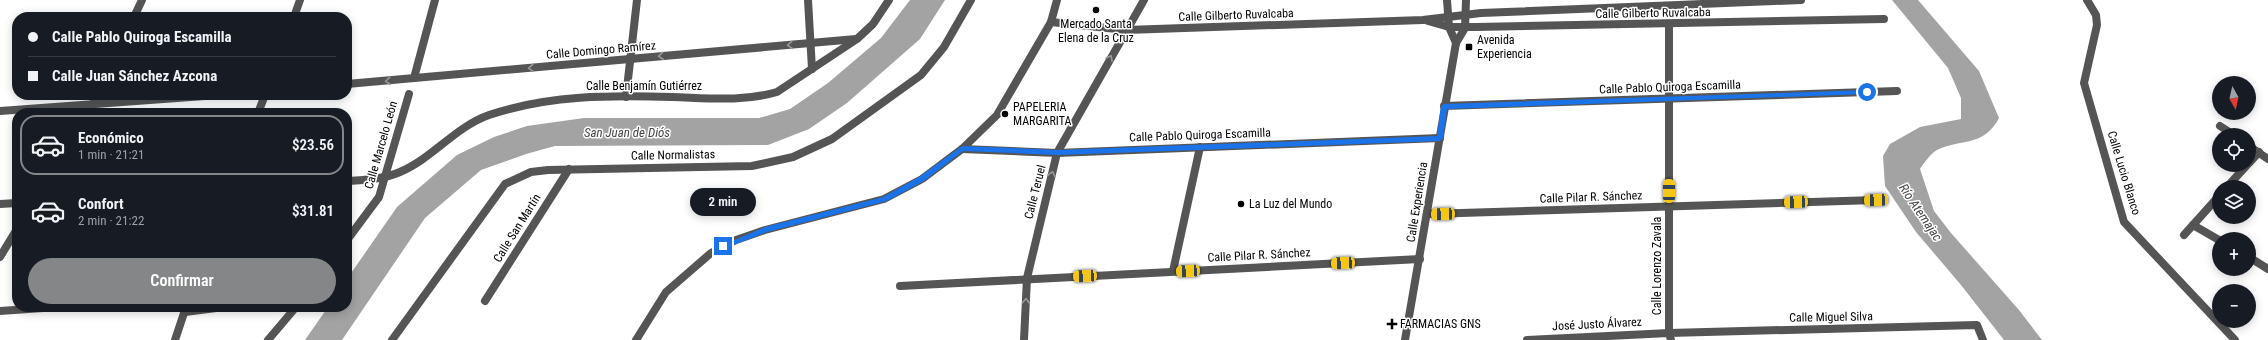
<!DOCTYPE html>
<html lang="es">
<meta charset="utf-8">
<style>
:root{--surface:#171b24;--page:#20242c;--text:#f1f3f6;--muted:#9ea1a6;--line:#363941;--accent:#858687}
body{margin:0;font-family:"Roboto Condensed",sans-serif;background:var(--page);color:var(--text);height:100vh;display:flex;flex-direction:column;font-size:15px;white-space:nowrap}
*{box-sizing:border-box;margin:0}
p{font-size:13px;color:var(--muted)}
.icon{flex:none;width:22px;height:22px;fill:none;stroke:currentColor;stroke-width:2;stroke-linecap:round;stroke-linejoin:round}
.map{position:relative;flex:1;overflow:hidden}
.side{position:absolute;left:12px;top:108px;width:340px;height:204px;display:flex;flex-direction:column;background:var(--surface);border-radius:16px;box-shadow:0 2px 10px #0003}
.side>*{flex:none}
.guide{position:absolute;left:12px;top:12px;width:340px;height:88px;border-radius:16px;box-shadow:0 2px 10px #0003;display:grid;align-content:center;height:88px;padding:0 16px;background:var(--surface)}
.needle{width:26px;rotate:172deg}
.controls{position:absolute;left:2212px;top:76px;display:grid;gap:8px}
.controls a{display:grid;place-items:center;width:44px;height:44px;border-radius:50%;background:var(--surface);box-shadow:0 2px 10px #0003;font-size:20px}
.end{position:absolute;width:18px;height:18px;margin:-9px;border:5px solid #1a73e8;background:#fff;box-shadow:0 0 0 2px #fff}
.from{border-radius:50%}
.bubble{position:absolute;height:28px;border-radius:14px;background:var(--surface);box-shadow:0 2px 10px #0003;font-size:13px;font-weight:600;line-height:28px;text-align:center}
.car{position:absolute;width:12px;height:24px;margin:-12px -6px;border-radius:5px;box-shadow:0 0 3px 1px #0007;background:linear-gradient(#f5c518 24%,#345 0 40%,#f5c518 0 76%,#345 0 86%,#f5c518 0)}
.guide b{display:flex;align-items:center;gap:14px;height:38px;font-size:15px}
.guide b+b{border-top:1px solid var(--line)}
.guide i{width:10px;height:10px;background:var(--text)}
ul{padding:7px 0 0;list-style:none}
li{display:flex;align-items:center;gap:12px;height:60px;margin:0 8px 6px;padding:0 8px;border:2px solid transparent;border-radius:16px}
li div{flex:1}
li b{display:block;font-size:15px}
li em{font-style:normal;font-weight:600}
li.current{border-color:var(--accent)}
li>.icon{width:36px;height:36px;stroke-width:1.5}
.primary-button{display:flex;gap:8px;margin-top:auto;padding:8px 16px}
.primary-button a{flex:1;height:46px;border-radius:24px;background:var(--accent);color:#fff;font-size:16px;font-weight:600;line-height:46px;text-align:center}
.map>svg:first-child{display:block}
</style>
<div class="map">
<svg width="2268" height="340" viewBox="0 0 2268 340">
<rect width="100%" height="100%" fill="#fff"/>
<g fill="#a3a3a3">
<path d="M 910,0 L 945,0 L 920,39 L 847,103 L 809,129 L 768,145 L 555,146 L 526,154 L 481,170 L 425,218 L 342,340 L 305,340 L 328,307 L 347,307 L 347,279 L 397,207 L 457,155 L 494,137 L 527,126 L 584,118 L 759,118 L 790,109 L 828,83 L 881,38 Z"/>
<path d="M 1892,0 L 1918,0 L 1979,71 L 1999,118 C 1983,148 1961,138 1937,150 C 1931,153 1924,163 1920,169 L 1934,211 L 1951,233 L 2019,310 L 2042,340 L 2004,340 L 1961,285 L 1916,232 L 1885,186 L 1883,156 L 1890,144 L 1920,127 L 1961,119 L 1961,98 L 1948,68 Z"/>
</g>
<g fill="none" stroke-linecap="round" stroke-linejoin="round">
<g stroke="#555" stroke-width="8">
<path d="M 185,312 L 224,307"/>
<path d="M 1527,340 L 1669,333"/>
</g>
<g stroke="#555" stroke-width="8">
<path d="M 808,0 L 812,69"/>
<path d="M 2087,0 L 2096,15 L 2097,25 L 2084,83 L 2124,222 L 2235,340"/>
<path d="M 134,17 L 142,0"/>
<path d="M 294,17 L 300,0"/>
<path d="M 1428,21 L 1449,27 L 1476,27 L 1884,19"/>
<path d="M 1051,22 L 1126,30 L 1423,20 L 1481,13 L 1801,0"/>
<path d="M 1669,24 L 1669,333 L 1671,340"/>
<path d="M 414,78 L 435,0"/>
<path d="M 347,84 L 856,39"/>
<path d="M 626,97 L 637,0"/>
<path d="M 1444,106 L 1897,91"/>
<path d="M 0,111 L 218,95"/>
<path d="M 88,113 L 98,95"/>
<path d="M 258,113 L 265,95"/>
<path d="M 2220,126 L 2234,135"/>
<path d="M 2249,146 L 2268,159"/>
<path d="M 962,149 L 1057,153 L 1440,138"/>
<path d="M 2249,163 L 2259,152"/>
<path d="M 347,181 C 365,180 384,179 400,172 C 433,158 455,127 489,115 C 548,95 611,95 672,97 C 707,98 743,102 777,92 L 857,39 L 873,24 L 889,0"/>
<path d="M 2227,187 L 2247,165"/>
<path d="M 0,204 L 17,203"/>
<path d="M 1428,214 L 1876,200"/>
<path d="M 2193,225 L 2219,240"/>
<path d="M 2184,235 L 2219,196"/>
<path d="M 347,240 L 379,197 L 409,94"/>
<path d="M 0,257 L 17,229"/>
<path d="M 2249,257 L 2268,269"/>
<path d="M 1173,271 L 1200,147"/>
<path d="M 900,286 L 1420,259"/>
<path d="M 485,301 L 569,169"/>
<path d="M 0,311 L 57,307"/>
<path d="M 1669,333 L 1977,325 L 1983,340"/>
<path d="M 175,340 L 186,307"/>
<path d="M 268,340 L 296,307"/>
<path d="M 392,340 L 505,184 L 531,172 L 548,170 L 752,166 L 793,157 L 832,139 L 921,75 L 944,47 L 971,0"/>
<path d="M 636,340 L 666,292 L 711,253 L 736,240 L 765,230 L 884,199 L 922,179 L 962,149 L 997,115 L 1051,22 L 1057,0"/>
<path d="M 1024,340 L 1027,278 L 1057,153 L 1144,0"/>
</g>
<g stroke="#555" stroke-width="8">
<path d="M 1447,0 L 1449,27 L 1456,43"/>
<path d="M 1405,340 L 1456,43 L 1465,28 L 1466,0"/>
</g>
</g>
<defs><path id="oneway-chevron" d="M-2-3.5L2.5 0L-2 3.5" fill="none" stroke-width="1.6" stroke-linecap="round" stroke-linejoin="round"/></defs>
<g stroke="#999">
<use href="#oneway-chevron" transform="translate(790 45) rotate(175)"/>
<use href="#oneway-chevron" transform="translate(661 56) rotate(175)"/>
<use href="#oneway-chevron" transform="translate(1110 58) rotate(-61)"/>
<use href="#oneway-chevron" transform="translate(531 68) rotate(175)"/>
<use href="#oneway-chevron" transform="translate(388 81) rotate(175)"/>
<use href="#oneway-chevron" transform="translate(1052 174) rotate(-76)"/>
<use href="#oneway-chevron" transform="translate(1026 301) rotate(-87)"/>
</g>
<path fill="#1a73e8" d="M 1867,90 L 1870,92 L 1867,94 L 1447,109 L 1443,138 L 1440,141 L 1058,155 L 963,151 L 924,181 L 887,201 L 767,232 L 723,249 L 720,246 L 765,227 L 883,197 L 919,177 L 962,146 L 1058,150 L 1437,136 L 1441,106 L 1444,104 Z"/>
<g fill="#000" stroke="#fff" stroke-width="1.5">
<circle cx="1096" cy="10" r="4"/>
<rect x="1465" y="43" width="8" height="8" rx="2"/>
<circle cx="1005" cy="114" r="4"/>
<circle cx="1241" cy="204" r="4"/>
<path d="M1390 318h4v4h4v4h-4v4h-4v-4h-4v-4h4z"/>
</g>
<g text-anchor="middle" stroke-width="3" stroke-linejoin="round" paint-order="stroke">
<g font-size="12" fill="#000" stroke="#fff">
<text transform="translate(1653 13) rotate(-1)" y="4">Calle Gilberto Ruvalcaba</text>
<text transform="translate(1236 15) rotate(-2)" y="4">Calle Gilberto Ruvalcaba</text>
<text transform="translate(601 50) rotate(-5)" y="4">Calle Domingo Ramírez</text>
<text x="644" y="90">Calle Benjamín Gutiérrez</text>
<text transform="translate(1670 87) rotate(-2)" y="4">Calle Pablo Quiroga Escamilla</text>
<text transform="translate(1200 135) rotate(-2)" y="4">Calle Pablo Quiroga Escamilla</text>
<text transform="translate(381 145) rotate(-74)" y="4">Calle Marcelo León</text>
<text transform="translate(673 155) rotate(-1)" y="4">Calle Normalistas</text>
<text transform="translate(2124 173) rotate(73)" y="4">Calle Lucio Blanco</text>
<text transform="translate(1035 192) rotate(-76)" y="4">Calle Teruel</text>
<text transform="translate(1591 197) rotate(-2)" y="4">Calle Pilar R. Sánchez</text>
<text transform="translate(1417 202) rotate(-81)" y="4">Calle Experiencia</text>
<text transform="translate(517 228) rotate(-58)" y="4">Calle San Martín</text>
<text transform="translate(1259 255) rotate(-3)" y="4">Calle Pilar R. Sánchez</text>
<text transform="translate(1657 266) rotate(-90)" y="4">Calle Lorenzo Zavala</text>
<text transform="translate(1831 317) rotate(-1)" y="4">Calle Miguel Silva</text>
<text transform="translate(1597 324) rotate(-3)" y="4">José Justo Álvarez</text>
</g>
<g font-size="12" fill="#000" stroke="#fff" text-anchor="start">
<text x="1096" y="28" text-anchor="middle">Mercado Santa<tspan x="1096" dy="14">Elena de la Cruz</tspan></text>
<text x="1477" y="44">Avenida<tspan x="1477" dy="14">Experiencia</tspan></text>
<text x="1013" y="111">PAPELERIA<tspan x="1013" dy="14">MARGARITA</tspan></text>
<text x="1249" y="208">La Luz del Mundo</text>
<text x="1400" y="328">FARMACIAS GNS</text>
</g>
<g font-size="13" font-style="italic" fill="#444" stroke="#fff">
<text x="627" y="137">San Juan de Diós</text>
<text transform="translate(1921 212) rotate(56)" y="5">Río Atemajac</text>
</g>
</g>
</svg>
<div class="controls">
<a><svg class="needle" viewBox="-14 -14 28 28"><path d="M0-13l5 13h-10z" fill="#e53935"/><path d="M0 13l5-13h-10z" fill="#9ea1a6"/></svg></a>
<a><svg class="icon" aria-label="locate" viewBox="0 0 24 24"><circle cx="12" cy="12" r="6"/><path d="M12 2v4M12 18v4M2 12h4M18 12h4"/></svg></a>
<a><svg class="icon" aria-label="layers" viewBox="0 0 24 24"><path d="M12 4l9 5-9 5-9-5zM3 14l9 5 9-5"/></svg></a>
<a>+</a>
<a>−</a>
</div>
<i class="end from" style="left:1867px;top:92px"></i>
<i class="end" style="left:723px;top:246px"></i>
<div class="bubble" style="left:690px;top:188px;width:66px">2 min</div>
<i class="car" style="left:1669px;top:191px;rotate:0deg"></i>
<i class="car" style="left:1876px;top:200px;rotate:268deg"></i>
<i class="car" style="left:1796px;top:202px;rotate:268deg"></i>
<i class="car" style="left:1443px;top:214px;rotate:268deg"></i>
<i class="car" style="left:1343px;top:263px;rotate:267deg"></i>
<i class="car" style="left:1188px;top:271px;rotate:267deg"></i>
<i class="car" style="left:1085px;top:276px;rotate:267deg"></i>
<div class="guide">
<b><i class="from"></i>Calle Pablo Quiroga Escamilla</b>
<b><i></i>Calle Juan Sánchez Azcona</b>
</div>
<section class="side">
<ul>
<li class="current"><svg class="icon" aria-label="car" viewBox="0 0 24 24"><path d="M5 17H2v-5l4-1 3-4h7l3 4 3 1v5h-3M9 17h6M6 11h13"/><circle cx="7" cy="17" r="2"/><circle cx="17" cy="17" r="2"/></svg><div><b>Económico</b><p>1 min · 21:21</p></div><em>$23.56</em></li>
<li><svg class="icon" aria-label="car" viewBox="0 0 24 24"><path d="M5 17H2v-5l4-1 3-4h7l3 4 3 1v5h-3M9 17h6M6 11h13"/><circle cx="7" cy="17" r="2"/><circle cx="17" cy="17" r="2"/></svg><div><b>Confort</b><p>2 min · 21:22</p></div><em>$31.81</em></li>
</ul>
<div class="primary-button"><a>Confirmar</a></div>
</section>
</div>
